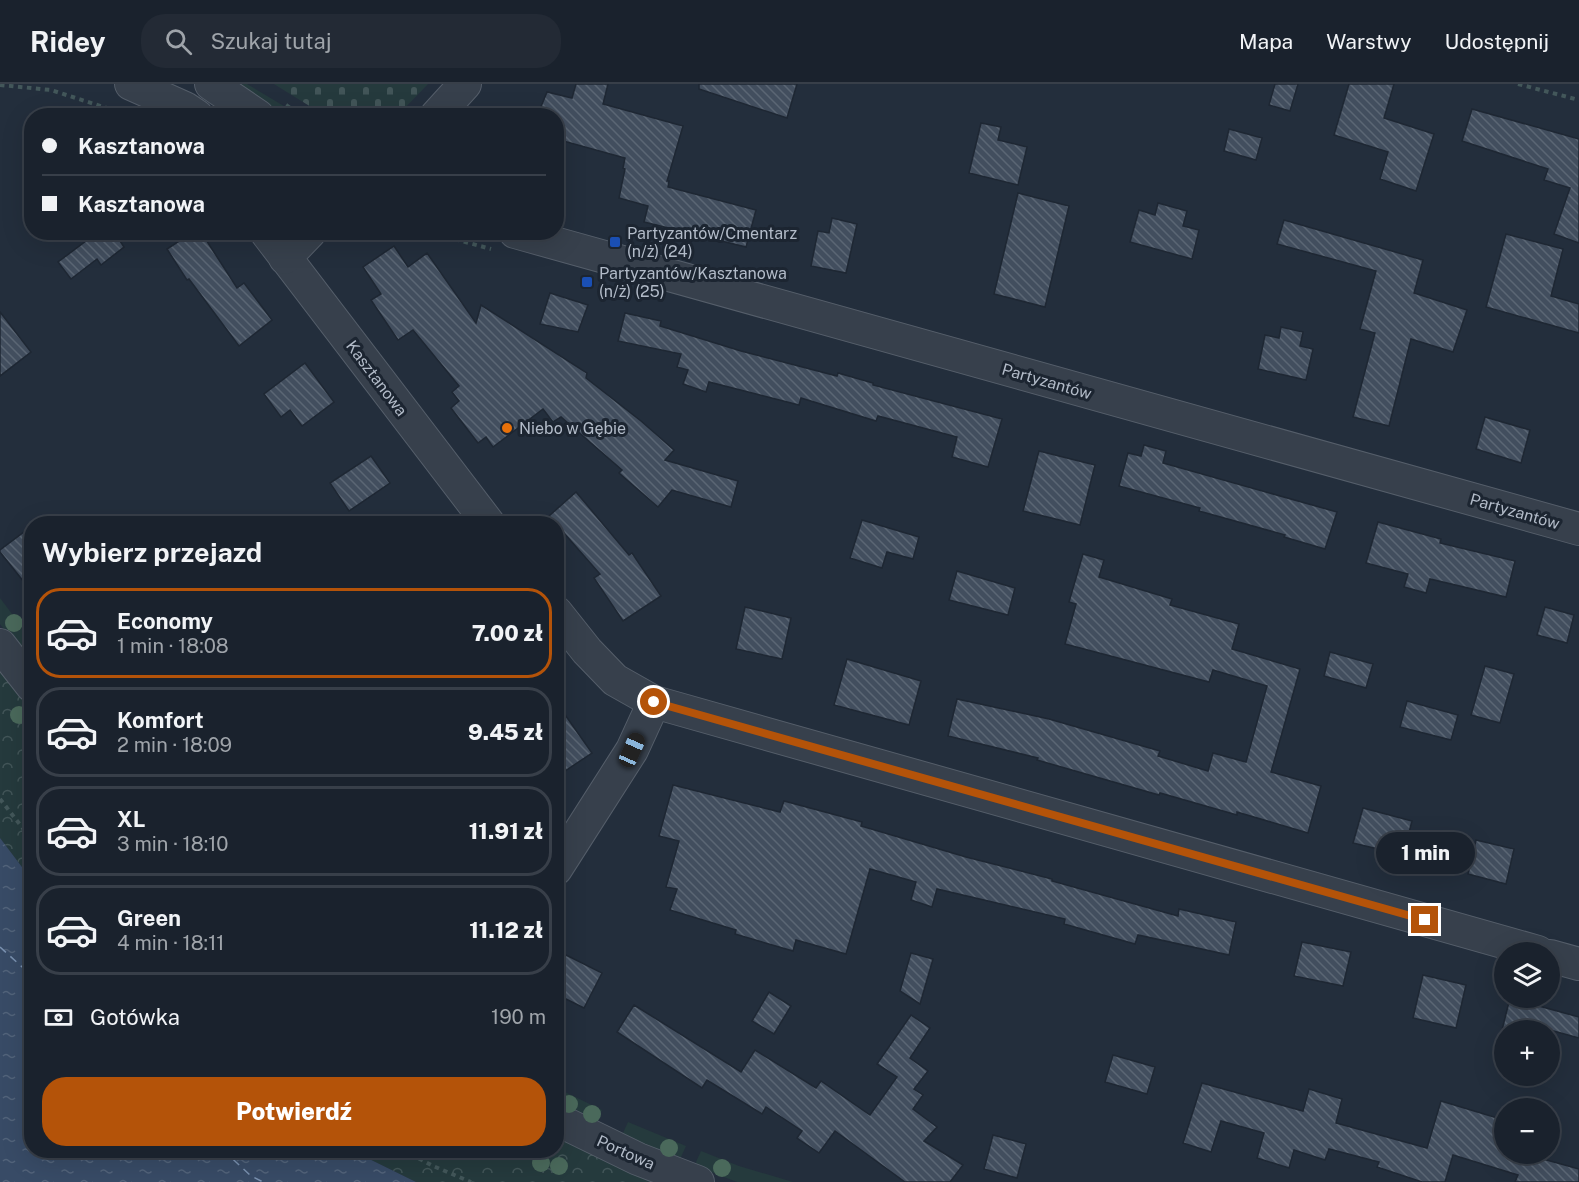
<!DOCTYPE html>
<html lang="pl">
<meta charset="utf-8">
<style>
:root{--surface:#1a222d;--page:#232a35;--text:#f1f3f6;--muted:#9fa4aa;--line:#383f49;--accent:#b45309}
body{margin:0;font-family:"Public Sans",sans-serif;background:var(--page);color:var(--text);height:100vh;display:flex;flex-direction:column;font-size:22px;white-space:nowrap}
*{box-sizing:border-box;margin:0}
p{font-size:20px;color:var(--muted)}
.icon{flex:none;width:33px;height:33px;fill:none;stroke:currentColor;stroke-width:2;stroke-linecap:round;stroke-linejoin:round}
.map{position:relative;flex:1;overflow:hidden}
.details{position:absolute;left:24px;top:432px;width:540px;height:642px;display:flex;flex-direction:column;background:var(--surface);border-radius:24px;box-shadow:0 6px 24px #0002,0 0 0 2px var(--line)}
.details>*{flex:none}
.top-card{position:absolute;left:24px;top:24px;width:540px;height:132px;border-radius:24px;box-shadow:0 6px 24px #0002,0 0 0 2px var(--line);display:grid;align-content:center;height:132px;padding:0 18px;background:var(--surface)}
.fabs{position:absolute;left:1494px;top:858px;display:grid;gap:12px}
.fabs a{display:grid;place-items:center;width:66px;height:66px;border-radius:50%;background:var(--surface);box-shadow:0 6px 24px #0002,0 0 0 2px var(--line);font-size:30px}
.end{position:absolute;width:27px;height:27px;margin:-14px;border:8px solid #b45309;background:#fff;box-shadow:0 0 0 3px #fff}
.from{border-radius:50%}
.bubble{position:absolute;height:42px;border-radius:21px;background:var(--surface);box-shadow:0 6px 24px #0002,0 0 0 2px var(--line);font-size:20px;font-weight:800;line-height:42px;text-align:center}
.car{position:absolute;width:18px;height:36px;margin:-18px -9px;border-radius:8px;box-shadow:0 0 4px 2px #0007;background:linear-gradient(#222 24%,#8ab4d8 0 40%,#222 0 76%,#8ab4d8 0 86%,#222 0)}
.top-card b{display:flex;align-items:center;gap:21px;height:57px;font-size:22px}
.top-card b+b{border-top:2px solid var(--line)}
.top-card i{width:15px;height:15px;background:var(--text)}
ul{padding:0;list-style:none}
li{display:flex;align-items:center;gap:18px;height:90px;margin:0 12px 9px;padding:0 6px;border:3px solid var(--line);border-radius:24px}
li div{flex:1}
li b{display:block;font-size:22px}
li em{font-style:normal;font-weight:800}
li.on{border-color:var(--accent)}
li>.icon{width:54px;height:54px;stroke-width:1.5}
h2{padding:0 18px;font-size:27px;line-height:72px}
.pay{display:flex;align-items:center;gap:15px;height:66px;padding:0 18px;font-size:22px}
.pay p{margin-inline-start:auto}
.button{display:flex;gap:12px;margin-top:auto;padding:12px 18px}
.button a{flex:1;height:69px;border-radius:24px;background:var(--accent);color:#fff;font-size:24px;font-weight:800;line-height:69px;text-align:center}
header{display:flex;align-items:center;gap:36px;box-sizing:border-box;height:84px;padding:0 30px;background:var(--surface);border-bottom:2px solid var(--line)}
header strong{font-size:28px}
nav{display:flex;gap:33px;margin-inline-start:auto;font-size:21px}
.search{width:420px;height:54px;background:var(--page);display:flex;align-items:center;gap:15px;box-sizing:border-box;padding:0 21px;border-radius:24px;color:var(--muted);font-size:22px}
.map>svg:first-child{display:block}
</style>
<header>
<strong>Ridey</strong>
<div class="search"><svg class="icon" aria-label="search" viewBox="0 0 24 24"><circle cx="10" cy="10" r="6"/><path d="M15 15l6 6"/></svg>Szukaj tutaj</div>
<nav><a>Mapa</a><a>Warstwy</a><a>Udostępnij</a></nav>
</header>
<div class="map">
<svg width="1579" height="1098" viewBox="0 0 1579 1098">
<defs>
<pattern id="forest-crowns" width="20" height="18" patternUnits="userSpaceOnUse" patternTransform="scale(1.5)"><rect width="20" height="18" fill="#253a3d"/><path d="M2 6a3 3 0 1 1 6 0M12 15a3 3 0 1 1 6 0" fill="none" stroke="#425558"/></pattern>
<pattern id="cemetery-stones" width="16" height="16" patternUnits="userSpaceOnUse" patternTransform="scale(1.5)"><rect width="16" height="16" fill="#253a3d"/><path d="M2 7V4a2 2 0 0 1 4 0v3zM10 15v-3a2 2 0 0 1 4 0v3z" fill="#425558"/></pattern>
<pattern id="water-ripples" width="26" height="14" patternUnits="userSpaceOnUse" patternTransform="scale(1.5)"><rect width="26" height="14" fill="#384b66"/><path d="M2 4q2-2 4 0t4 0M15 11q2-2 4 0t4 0" fill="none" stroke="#52637a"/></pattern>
<pattern id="building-back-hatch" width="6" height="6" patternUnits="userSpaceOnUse" patternTransform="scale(1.5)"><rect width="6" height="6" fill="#424e5e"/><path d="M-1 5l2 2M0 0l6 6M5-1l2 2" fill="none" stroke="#5b6674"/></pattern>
</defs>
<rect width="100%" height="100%" fill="#232e3c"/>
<g fill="#253a3d">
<path d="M 227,0 L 247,0 L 299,31 L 278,31 Z"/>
<path d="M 0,514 L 31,555 L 31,581 L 0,540 Z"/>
<path d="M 565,1008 L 602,1026 L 596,1036 L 590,1038 L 561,1024 L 560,1019 Z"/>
<path d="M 628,1038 L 686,1062 L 681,1073 L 675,1075 L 626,1055 L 623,1049 Z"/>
<path d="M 701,1067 L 739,1082 L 793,1098 L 737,1098 L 698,1083 L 696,1078 Z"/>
</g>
<g fill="url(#forest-crowns)">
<path d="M 0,581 L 31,622 L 31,795 L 0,754 Z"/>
<path d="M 557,1050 L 662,1098 L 416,1098 L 353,1067 L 556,1066 Z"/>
</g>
<path fill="url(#cemetery-stones)" d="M 274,0 L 428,0 L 398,31 L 324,31 Z"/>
<path fill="url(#water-ripples)" d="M 0,754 L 31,795 L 32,1066 L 353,1067 L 416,1098 L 0,1098 Z"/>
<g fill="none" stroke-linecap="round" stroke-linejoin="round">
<g stroke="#7a91b0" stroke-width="1.5" stroke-dasharray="8 6" stroke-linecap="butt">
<path d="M 0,863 L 32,892"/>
<path d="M 223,1066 L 251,1092 L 263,1098"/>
</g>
</g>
<g fill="url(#building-back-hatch)" stroke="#1e2733" stroke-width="1.5">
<path d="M 576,0 L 608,0 L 603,20 L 683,42 L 667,97 L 669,97 L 668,103 L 756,126 L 746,163 L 644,138 L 648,122 L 619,114 L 625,85 L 623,84 L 625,74 L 556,55 L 556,32 L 538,30 L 547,8 L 572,14 Z"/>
<path d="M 699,0 L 797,0 L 787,34 L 699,5 Z"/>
<path d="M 1275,0 L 1298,0 L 1290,27 L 1269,21 Z"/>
<path d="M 1349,0 L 1394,0 L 1384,34 L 1434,50 L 1416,107 L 1380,95 L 1388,68 L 1334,51 Z"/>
<path d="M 1472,25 L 1579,55 L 1579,159 L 1554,150 L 1570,104 L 1544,96 L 1548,85 L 1462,57 Z"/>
<path d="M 981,39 L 1001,43 L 998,56 L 1027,63 L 1018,101 L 969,89 Z"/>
<path d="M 1229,45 L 1262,54 L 1256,76 L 1224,67 Z"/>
<path d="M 1018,109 L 1069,122 L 1045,223 L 994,210 Z"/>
<path d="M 1158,119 L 1187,127 L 1183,142 L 1199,146 L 1192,175 L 1130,158 L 1139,126 L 1155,131 Z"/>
<path d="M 832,134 L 857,140 L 846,189 L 811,182 L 818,147 L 829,149 Z"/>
<path d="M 1284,136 L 1423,176 L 1414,209 L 1467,226 L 1453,268 L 1411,255 L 1389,342 L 1353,333 L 1375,249 L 1360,245 L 1376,187 L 1277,160 Z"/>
<path d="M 98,148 L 132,148 L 120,157 L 124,163 L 101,181 L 97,175 L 71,195 L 58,178 Z"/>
<path d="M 193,148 L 201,148 L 237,204 L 244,199 L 272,236 L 239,262 L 189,195 L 187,196 L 167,165 Z"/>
<path d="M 1506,150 L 1563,165 L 1551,212 L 1579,220 L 1579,249 L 1486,223 Z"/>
<path d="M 394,162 L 408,183 L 427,169 L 476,239 L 481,221 L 587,289 L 586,294 L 641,337 L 674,366 L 665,376 L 738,397 L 731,423 L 672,406 L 658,423 L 619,389 L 622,386 L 561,333 L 553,338 L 543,325 L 493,363 L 486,353 L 478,359 L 451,324 L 459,317 L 452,308 L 459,302 L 413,246 L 398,256 L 371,216 L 381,210 L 363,183 Z"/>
<path d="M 550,209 L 588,221 L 578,248 L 540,240 Z"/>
<path d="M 0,228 L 31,268 L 0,292 Z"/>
<path d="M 625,229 L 661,237 L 660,242 L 741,267 L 837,292 L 838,289 L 873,299 L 873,301 L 1002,335 L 988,383 L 952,373 L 957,353 L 878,332 L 876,337 L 801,314 L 799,321 L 709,298 L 706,308 L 683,300 L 688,286 L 677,283 L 681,270 L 618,257 Z"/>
<path d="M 1281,243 L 1303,248 L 1300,262 L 1313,265 L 1306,296 L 1258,285 L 1265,251 L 1279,254 Z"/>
<path d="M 305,279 L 334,318 L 302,342 L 290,326 L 281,333 L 264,310 Z"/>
<path d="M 1485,333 L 1530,346 L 1521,379 L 1476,365 Z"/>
<path d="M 1144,361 L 1166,367 L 1163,379 L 1337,428 L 1325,465 L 1284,453 L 1285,451 L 1199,427 L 1200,424 L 1119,402 L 1128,369 L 1141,372 Z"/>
<path d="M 1039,367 L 1095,381 L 1080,441 L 1023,427 Z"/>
<path d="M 371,372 L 390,399 L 349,427 L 330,399 Z"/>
<path d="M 576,408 L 629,471 L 632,469 L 661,512 L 623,537 L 594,494 L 600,490 L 549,432 Z"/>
<path d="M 862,436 L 919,453 L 913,475 L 887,468 L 882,484 L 850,474 Z"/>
<path d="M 1378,438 L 1441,455 L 1440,459 L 1515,477 L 1506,513 L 1430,495 L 1426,509 L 1404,503 L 1408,490 L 1366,479 Z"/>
<path d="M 32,442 L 32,508 L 0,468 L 0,466 Z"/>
<path d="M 1083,470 L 1104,476 L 1099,493 L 1172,515 L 1170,521 L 1239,540 L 1232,565 L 1300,585 L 1271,688 L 1321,702 L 1308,749 L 1237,728 L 1237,731 L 1160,709 L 1159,711 L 1037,676 L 1038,674 L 948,652 L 957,615 L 1049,635 L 1160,667 L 1158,672 L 1208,687 L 1213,669 L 1246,678 L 1267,602 L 1213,586 L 1209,598 L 1065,560 L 1076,520 L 1069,518 Z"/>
<path d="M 957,487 L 1015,504 L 1008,531 L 949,516 Z"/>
<path d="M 745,523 L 791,534 L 782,575 L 736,565 Z"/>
<path d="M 1545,523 L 1574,531 L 1567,559 L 1537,551 Z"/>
<path d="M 1330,568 L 1373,580 L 1366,604 L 1324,592 Z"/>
<path d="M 847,575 L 921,597 L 909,641 L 834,621 Z"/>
<path d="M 1485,582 L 1514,590 L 1500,639 L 1471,631 Z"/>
<path d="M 1407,617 L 1458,631 L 1451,656 L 1400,643 Z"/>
<path d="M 556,618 L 592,669 L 556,693 Z"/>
<path d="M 673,701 L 780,728 L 784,717 L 862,738 L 861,742 L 966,773 L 1052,795 L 1052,797 L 1178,832 L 1179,825 L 1236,838 L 1229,871 L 1138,851 L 1135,860 L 1064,840 L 1065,835 L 937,805 L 932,823 L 911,816 L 916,798 L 870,785 L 846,870 L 796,856 L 793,867 L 735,850 L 736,846 L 670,826 L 677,805 L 666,803 L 679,757 L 659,752 Z"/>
<path d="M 1363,724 L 1412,737 L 1403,771 L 1353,759 Z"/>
<path d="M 1476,756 L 1514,765 L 1506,800 L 1468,790 Z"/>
<path d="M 1302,858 L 1351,868 L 1343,902 L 1294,892 Z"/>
<path d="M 911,869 L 933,875 L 920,920 L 900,907 Z"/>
<path d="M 566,871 L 602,889 L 584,924 L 556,910 L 556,890 Z"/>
<path d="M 1423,891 L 1466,901 L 1456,944 L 1413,934 Z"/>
<path d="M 769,908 L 791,922 L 774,950 L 752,937 Z"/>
<path d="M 1510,914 L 1579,933 L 1579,954 L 1550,946 L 1502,946 Z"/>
<path d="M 634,921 L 741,988 L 755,966 L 816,1004 L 821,997 L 870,1031 L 897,993 L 877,980 L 911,931 L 930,944 L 910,974 L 928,987 L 914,1005 L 923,1011 L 913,1025 L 937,1043 L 924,1057 L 963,1081 L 950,1098 L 905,1098 L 835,1047 L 819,1069 L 797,1054 L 802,1047 L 766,1023 L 762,1030 L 707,996 L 702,1004 L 617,948 Z"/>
<path d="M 1113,971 L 1155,983 L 1147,1010 L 1105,998 Z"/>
<path d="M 1202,999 L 1303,1027 L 1309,1005 L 1342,1015 L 1336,1039 L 1427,1064 L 1441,1017 L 1504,1036 L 1504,1070 L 1525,1070 L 1579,1085 L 1579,1098 L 1515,1098 L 1518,1091 L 1453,1071 L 1445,1098 L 1422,1098 L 1377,1083 L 1379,1078 L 1329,1065 L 1325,1076 L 1294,1066 L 1289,1084 L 1257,1074 L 1264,1049 L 1221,1037 L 1211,1068 L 1183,1059 Z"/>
<path d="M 993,1051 L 1026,1060 L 1017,1094 L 984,1085 Z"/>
</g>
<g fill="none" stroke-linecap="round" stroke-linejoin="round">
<g stroke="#555e6a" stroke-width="34">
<g id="minor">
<path d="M 131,0 L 185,24 L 197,32"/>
<path d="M 211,0 L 258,32"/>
<path d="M 436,32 L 465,0"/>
<path d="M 266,148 L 489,440"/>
<path d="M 515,148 L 1579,445"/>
<path d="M 285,174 L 310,148"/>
<path d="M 556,528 L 587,567 L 615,596 L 654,618 L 1538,868"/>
<path d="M 0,561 L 32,602"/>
<path d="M 556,785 L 632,666 L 654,618"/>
<path d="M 1550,872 L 1579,880"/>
<path d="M 556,1035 L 638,1075 L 698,1098"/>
</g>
</g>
<g stroke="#43575a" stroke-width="4" stroke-dasharray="4.5 4.5" stroke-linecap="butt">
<path d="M 1518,0 L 1579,16"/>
<path d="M 0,1 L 51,6 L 116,27"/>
<path d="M 286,21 L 302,32"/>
<path d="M 429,148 L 491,165"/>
<path d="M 0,715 L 32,756"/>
<path d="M 403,1066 L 433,1082 L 471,1098"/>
</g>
<use href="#minor" stroke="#37404c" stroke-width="32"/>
</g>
<g fill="#4a695b">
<circle cx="14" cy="539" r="9"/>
<circle cx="19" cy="631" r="9"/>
<circle cx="569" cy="1020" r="9"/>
<circle cx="592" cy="1030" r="9"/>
<circle cx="669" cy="1064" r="9"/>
<circle cx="541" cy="1079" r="9"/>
<circle cx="559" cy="1082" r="9"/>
<circle cx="722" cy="1084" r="9"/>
</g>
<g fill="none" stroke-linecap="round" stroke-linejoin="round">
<path stroke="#b45309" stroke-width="8" d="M 654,618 L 1425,836"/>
</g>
<g fill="#1a4fb4" stroke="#1c2531" stroke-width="2">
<rect x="609" y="152" width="12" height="12" rx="3"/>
<rect x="581" y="192" width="12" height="12" rx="3"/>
</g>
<circle fill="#e8710a" stroke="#1c2531" stroke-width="2" cx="507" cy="344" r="6"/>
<g text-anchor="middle" stroke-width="6" stroke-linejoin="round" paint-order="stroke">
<g font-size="16" fill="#b2bbc8" stroke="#1c2531" text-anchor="start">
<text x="627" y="155">Partyzantów/Cmentarz<tspan x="627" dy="18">(n/ż) (24)</tspan></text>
<text x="599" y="195">Partyzantów/Kasztanowa<tspan x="599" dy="18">(n/ż) (25)</tspan></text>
<text x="519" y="350">Niebo w Gębie</text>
</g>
<g font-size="16" fill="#b2bbc8" stroke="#1c2531">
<text transform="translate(377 294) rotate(53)" y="6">Kasztanowa</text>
<text transform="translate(1047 297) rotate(16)" y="6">Partyzantów</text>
<text transform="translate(1515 427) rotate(16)" y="6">Partyzantów</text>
<text transform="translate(626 1068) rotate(24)" y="6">Portowa</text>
</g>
</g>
</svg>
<div class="fabs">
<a><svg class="icon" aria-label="layers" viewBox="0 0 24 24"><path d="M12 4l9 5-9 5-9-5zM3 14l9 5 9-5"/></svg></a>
<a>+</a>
<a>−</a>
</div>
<i class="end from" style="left:654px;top:618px"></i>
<i class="end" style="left:1425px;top:836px"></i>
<div class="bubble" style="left:1376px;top:748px;width:99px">1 min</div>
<i class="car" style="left:632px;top:666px;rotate:24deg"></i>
<div class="top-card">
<b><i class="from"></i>Kasztanowa</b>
<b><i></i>Kasztanowa</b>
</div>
<section class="details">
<h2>Wybierz przejazd</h2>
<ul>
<li class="on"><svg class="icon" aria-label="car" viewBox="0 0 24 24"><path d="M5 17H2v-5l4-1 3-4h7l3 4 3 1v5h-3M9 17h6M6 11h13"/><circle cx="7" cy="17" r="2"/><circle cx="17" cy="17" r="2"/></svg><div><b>Economy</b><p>1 min · 18:08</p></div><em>7.00 zł</em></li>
<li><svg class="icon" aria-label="car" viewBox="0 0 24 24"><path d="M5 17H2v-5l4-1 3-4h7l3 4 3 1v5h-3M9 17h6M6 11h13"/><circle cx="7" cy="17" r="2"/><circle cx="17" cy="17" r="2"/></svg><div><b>Komfort</b><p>2 min · 18:09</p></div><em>9.45 zł</em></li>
<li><svg class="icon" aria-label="car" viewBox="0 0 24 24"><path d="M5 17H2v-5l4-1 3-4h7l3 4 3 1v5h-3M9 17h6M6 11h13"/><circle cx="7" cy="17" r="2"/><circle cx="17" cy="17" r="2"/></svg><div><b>XL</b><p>3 min · 18:10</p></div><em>11.91 zł</em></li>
<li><svg class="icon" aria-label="car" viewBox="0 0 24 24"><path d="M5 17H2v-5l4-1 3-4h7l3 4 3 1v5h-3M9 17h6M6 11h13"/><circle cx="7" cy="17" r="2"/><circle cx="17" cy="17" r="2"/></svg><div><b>Green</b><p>4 min · 18:11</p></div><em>11.12 zł</em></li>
</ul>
<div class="pay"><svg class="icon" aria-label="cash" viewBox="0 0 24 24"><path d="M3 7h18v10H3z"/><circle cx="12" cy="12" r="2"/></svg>Gotówka<p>190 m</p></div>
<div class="button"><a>Potwierdź</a></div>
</section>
</div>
